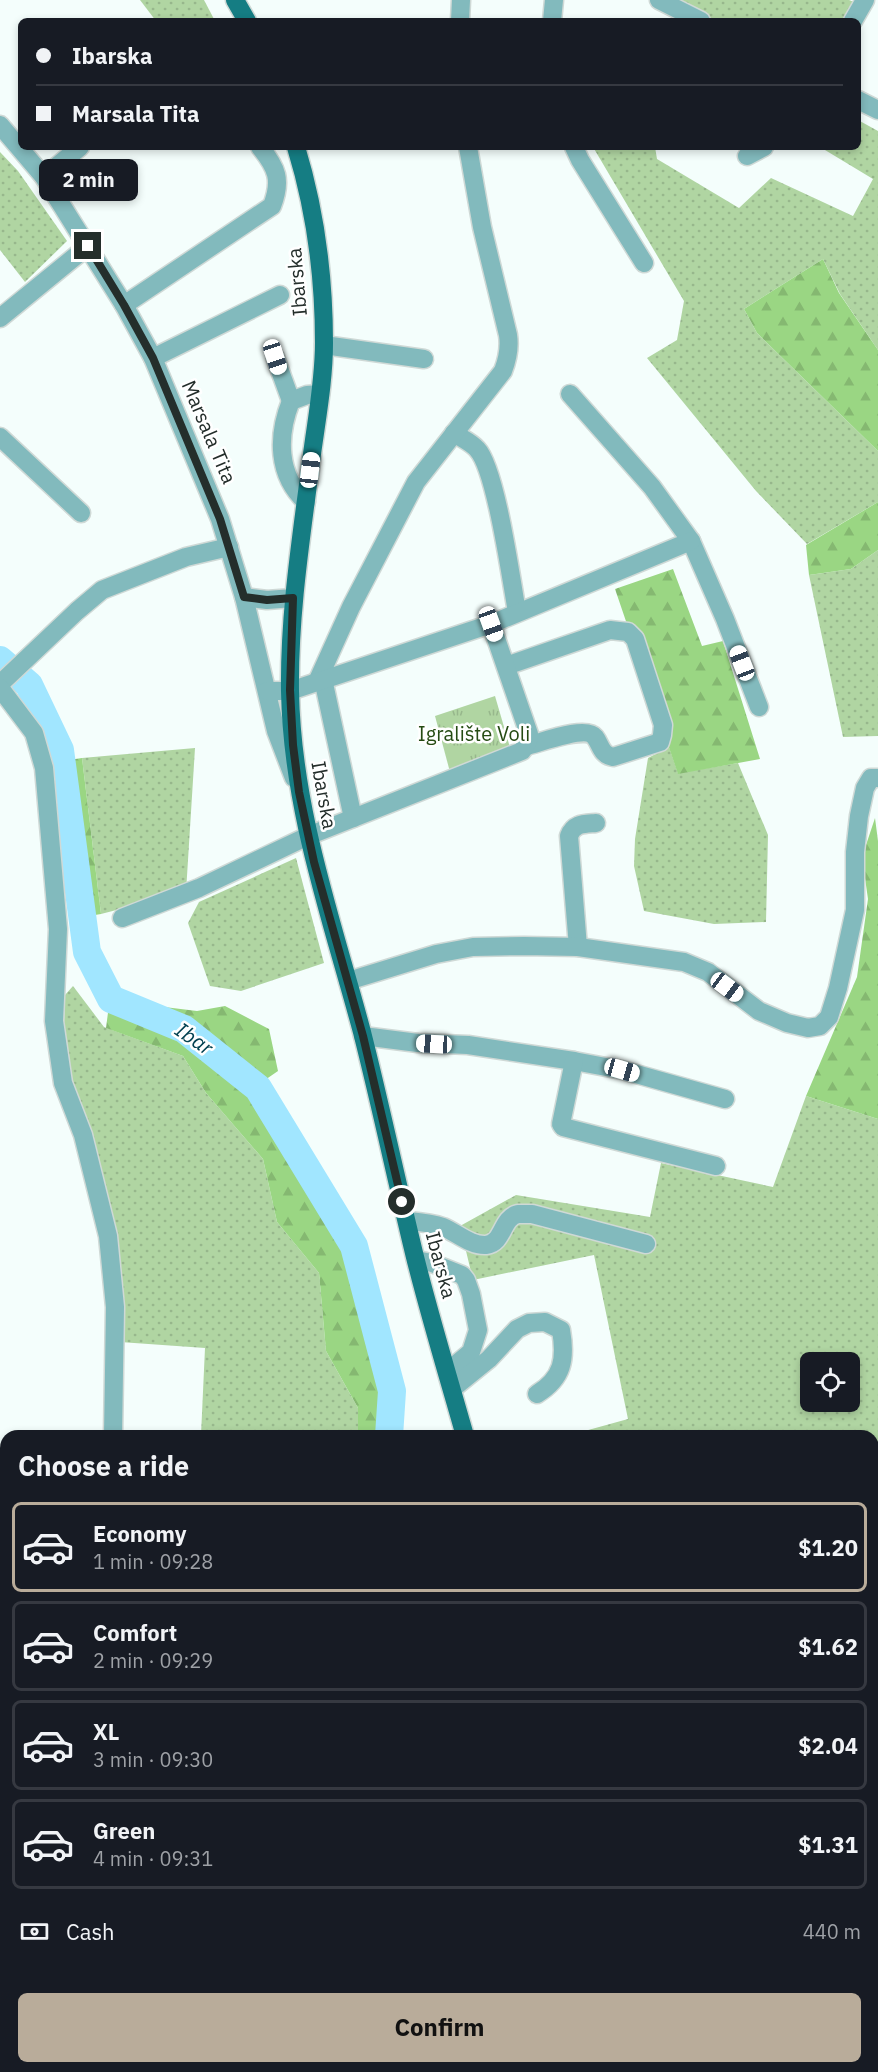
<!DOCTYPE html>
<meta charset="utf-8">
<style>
:root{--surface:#171b24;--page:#242831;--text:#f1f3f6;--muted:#9ea1a6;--line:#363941;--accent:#b9ac9a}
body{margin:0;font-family:"IBM Plex Sans",sans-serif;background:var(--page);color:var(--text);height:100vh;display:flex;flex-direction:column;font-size:22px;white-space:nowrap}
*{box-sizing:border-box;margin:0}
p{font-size:20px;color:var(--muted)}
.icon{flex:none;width:33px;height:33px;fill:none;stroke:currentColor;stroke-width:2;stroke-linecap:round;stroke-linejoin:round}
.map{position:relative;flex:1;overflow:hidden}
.panel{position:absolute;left:0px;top:1430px;width:879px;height:644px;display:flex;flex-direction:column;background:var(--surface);border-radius:18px 18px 0 0;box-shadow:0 3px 9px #0003}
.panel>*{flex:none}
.top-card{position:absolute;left:18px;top:18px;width:843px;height:132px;border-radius:9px;box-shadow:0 3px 9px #0003;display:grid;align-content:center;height:132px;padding:0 18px;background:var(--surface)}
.controls{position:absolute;left:800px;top:1352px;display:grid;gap:12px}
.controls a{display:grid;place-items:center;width:60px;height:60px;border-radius:9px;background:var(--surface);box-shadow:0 3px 9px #0003;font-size:30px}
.end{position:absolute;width:27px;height:27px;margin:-14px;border:8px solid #242e2b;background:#fff;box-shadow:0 0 0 3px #fff}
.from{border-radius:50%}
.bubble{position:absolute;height:42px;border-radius:9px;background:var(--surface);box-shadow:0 3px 9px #0003;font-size:20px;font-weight:700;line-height:42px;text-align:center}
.car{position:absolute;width:18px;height:36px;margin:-18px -9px;border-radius:8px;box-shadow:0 0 4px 2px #0007;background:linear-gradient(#fff 24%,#345 0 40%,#fff 0 76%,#345 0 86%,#fff 0)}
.top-card b{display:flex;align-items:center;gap:21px;height:57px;font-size:22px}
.top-card b+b{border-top:2px solid var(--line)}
.top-card i{width:15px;height:15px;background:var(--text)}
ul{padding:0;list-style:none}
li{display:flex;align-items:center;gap:18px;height:90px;margin:0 12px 9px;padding:0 6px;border:3px solid var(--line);border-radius:9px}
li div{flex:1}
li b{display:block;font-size:22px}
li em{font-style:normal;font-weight:700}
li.current{border-color:var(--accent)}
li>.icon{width:54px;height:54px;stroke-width:1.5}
h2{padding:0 18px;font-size:27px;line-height:72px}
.pay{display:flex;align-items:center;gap:15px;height:66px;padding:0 18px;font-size:22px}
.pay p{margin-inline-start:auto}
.primary-button{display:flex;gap:12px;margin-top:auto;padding:12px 18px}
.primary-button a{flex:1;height:69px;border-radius:9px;background:var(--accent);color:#111;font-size:24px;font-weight:700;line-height:69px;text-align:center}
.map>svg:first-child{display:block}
</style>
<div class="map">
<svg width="878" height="2072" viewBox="0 0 878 2072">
<defs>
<pattern id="grass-dots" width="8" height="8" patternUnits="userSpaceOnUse" patternTransform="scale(1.5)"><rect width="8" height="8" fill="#b0d5a2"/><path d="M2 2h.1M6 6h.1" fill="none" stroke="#97b78c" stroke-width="1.8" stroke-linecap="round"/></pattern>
<pattern id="forest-firs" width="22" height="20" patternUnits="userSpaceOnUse" patternTransform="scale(1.5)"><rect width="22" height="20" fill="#9ad683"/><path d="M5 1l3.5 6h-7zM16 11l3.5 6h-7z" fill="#85b871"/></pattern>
<pattern id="park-tufts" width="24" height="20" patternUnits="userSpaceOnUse" patternTransform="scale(1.5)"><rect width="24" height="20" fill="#b0d5a2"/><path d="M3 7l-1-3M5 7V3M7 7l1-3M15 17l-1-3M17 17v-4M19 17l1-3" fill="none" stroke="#97b78c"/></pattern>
</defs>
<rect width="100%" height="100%" fill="#f4fefc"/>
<g fill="url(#grass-dots)" fill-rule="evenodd">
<path d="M 140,0 L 204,0 L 215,21 L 156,21 Z"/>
<path d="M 658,0 L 849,0 L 854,2 L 843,21 L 699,21 Z"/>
<path d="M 858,120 L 878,131 L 878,350 L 840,294 L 823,259 L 744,309 L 757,333 L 878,451 L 878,502 L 807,544 L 756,491 L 647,358 L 677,340 L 684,301 L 593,147 L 655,147 L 657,159 L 739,208 L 771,178 L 853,216 L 873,179 L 820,147 L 858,147 Z"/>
<path d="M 0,152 L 18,171 L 67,241 L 25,282 L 0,250 Z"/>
<path d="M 878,550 L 878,736 L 843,737 L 809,575 L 851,569 Z"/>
<path d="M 669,747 L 678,773 L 738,763 L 768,835 L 766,922 L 714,924 L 644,911 L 634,866 L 635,839 L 648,758 Z"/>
<path d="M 195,748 L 186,892 L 101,914 L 82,758 Z"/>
<path d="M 296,858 L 324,963 L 241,991 L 210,986 L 188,923 L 199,902 Z"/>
<path d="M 73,986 L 104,1027 L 183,1056 L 206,1093 L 263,1159 L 277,1222 L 319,1273 L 326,1351 L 358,1408 L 358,1435 L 201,1435 L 205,1348 L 120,1342 L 74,1092 L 64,1025 L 65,995 Z"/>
<path d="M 806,1096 L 878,1119 L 878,1461 L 873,1464 L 873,1436 L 582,1435 L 581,1432 L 628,1419 L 594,1255 L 473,1280 L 460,1226 L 516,1195 L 650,1217 L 661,1163 L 773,1187 ZM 810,1362 L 849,1362 L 849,1401 L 810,1401 Z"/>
<path d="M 0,1508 L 6,1509 L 6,1936 L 0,1932 Z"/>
<path d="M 873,1564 L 878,1576 L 878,1928 L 873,1928 Z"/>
<path d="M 418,2067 L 578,2067 L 591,2072 L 428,2072 Z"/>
</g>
<g fill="url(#forest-firs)">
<path d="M 823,259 L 839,293 L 878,350 L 878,451 L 757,333 L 744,309 Z"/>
<path d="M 878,502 L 878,550 L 851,569 L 809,575 L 806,545 Z"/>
<path d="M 673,569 L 702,646 L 723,641 L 760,759 L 678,774 L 615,589 Z"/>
<path d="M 82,758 L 101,914 L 89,916 L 69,760 Z"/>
<path d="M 875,818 L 878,841 L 878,1119 L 806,1096 L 857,977 L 868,899 L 862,857 Z"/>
<path d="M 140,1004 L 197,1011 L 225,1006 L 269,1029 L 278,1071 L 262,1082 L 191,1024 Z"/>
<path d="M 109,1005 L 181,1037 L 254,1093 L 348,1247 L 381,1391 L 380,1435 L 358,1435 L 358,1408 L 326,1351 L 319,1273 L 277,1222 L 263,1159 L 206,1093 L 183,1056 L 106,1028 Z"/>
<path d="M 875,1461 L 878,1461 L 878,1576 L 873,1564 L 873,1464 Z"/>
<path d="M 873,1928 L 878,1928 L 878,2072 L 781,2072 L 780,2067 L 873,2067 Z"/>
<path d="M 0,1932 L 6,1936 L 6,2033 L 0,2040 Z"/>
</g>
<path fill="url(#park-tufts)" d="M 495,696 L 511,751 L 450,772 L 435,716 Z"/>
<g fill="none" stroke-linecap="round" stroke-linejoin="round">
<g stroke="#a1e6ff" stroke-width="28">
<path d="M 0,660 L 29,685 L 60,750 L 87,952 L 111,999 L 184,1029 L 258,1088 L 354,1246 L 392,1391 L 389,1436"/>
<path d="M 646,2067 L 649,2072"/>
</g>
<g stroke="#cfd9d6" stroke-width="21">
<g id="minor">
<path d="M 659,0 L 701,21"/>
<path d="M 460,21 L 461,0"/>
<path d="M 552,21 L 554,0"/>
<path d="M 853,21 L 865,0"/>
<path d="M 858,100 L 878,110"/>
<path d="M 0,125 L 44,177 L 124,305 L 153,358 L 220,519 L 244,597 L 276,731 L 294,778"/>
<path d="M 574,147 L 580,160 L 644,263"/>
<path d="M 747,156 L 764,147"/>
<path d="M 44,177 L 80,147"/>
<path d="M 124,305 L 272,206 C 282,180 277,168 260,147"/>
<path d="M 0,318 L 88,246"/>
<path d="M 324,345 L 424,359"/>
<path d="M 275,357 L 291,401"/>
<path d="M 153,358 L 280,295"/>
<path d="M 570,394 L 652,487 L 691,541 L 725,619 L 759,707"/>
<path d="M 454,433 C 461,438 471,442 477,449 C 496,469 511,579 517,612"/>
<path d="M 0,437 L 81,513"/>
<path d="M 306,502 C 277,475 277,436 291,401 L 307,395 L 320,394"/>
<path d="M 244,597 L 267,600 L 293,598"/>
<path d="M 506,666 L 610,630 L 628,632 L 635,639 L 663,725 L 662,735 L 660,742 L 613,757 C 601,755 601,745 595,737 C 586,725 540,743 526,746"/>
<path d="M 323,679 L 353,818"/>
<path d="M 317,682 L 351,607 L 416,482 L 503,371 C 508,358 510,348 508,335 L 482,227 L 468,147"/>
<path d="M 0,684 L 77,611 L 102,590 L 186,557 L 229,547"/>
<path d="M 0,688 L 34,733 L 44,768 L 58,929 L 54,1021 L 63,1083 L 83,1135 L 108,1236 L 115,1307 L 113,1436"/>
<path d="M 267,691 L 290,691 L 491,624 L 691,541"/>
<path d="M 122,918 L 199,888 L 308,836 L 522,751 L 528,741 L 529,734 L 491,624"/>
<path d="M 578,947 L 569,836 C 574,823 584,824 596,823"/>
<path d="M 348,981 L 436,954 L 473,947 L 524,946 L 578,947 L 684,962 L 708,972 L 759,1011 L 787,1023 L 808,1028 L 820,1026 L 829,1017 L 838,988 L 855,910 L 855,852 L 859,816 L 865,788 L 871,778 L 878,778"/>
<path d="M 363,1036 L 418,1043 L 468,1045 L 574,1061 L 622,1070 L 725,1099"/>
<path d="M 574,1061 L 561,1124 L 563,1127 L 716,1166"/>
<path d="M 407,1221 C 419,1222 432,1223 443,1227 C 457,1233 471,1246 486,1245 C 504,1243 501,1218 518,1214 C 522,1214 528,1214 532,1214 L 646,1244"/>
<path d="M 416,1260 L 432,1263 L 462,1275 L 466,1280 L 471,1294 L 478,1330 L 471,1352 L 447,1372"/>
<path d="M 452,1389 L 489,1359 L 517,1329 L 529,1323 L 545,1322 L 561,1330 C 566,1359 563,1378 537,1394"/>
<path d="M 248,2067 L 249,2072"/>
<path d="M 0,2068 L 6,2059"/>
</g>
</g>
<g stroke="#cfd9d6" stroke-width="21">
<g id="major">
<path d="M 235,0 L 247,21"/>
<path d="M 296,147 C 315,209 324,278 324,343 C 324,380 317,417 312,454 C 302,533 289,611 290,691 C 292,809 332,920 362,1032 C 381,1107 397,1183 415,1257 C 430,1317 448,1376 465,1436"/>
<path d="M 737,2067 L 738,2072"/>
</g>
</g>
<use href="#minor" stroke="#82babd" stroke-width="18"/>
<use href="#major" stroke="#157d83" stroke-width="18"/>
</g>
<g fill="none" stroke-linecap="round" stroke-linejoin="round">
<path stroke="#242e2b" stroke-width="8" d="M 88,246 L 124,305 L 153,358 L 220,519 L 244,597 L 267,600 L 293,598 L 290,690 L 293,745 L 299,792 L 314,862 L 363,1036 L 402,1202"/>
</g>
<g text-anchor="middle" stroke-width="5" stroke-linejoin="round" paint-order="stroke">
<g font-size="20" fill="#242e2b" stroke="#fff">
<text transform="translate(297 282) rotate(-95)" y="7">Ibarska</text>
<text transform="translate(209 432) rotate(67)" y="7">Marsala Tita</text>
<text transform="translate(324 795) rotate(80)" y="7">Ibarska</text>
<text transform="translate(441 1265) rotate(75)" y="7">Ibarska</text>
</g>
<g font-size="20" fill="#254b13" stroke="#fff">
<text x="474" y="741">Igralište Voli</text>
</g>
<g font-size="21" font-style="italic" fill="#024151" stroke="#fff">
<text transform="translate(194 1039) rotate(34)" y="7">Ibar</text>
</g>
</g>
</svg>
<div class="controls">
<a><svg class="icon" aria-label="locate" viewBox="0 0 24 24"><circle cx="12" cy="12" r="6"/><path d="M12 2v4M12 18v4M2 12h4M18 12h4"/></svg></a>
</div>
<i class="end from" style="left:402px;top:1202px"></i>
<i class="end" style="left:88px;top:246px"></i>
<div class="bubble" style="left:39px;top:159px;width:99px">2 min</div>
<i class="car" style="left:275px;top:357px;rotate:162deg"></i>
<i class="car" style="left:310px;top:470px;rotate:7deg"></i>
<i class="car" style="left:491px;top:624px;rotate:160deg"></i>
<i class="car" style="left:742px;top:663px;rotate:339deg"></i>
<i class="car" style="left:727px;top:987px;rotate:127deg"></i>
<i class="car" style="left:434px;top:1044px;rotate:273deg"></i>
<i class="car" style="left:622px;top:1070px;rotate:106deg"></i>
<div class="top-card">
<b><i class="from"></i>Ibarska</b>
<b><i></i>Marsala Tita</b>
</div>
<section class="panel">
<h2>Choose a ride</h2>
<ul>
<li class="current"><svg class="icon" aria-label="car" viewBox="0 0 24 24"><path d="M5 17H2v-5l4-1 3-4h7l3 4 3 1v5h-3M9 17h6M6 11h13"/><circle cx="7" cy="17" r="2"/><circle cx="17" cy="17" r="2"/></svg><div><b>Economy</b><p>1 min · 09:28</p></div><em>$1.20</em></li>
<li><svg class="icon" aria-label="car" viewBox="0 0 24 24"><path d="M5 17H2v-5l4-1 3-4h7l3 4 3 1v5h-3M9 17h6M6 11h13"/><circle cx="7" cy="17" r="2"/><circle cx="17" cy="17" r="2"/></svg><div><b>Comfort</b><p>2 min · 09:29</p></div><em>$1.62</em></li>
<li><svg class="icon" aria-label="car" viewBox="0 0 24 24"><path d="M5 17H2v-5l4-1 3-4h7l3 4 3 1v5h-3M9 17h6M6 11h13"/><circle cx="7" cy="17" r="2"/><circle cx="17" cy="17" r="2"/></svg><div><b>XL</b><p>3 min · 09:30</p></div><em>$2.04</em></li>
<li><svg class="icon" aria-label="car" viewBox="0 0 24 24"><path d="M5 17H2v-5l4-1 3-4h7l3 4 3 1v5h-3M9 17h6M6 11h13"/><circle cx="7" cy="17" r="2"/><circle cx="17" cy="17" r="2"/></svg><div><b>Green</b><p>4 min · 09:31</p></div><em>$1.31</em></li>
</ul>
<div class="pay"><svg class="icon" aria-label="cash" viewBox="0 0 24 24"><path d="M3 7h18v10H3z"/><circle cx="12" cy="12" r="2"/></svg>Cash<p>440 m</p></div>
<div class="primary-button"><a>Confirm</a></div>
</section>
</div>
